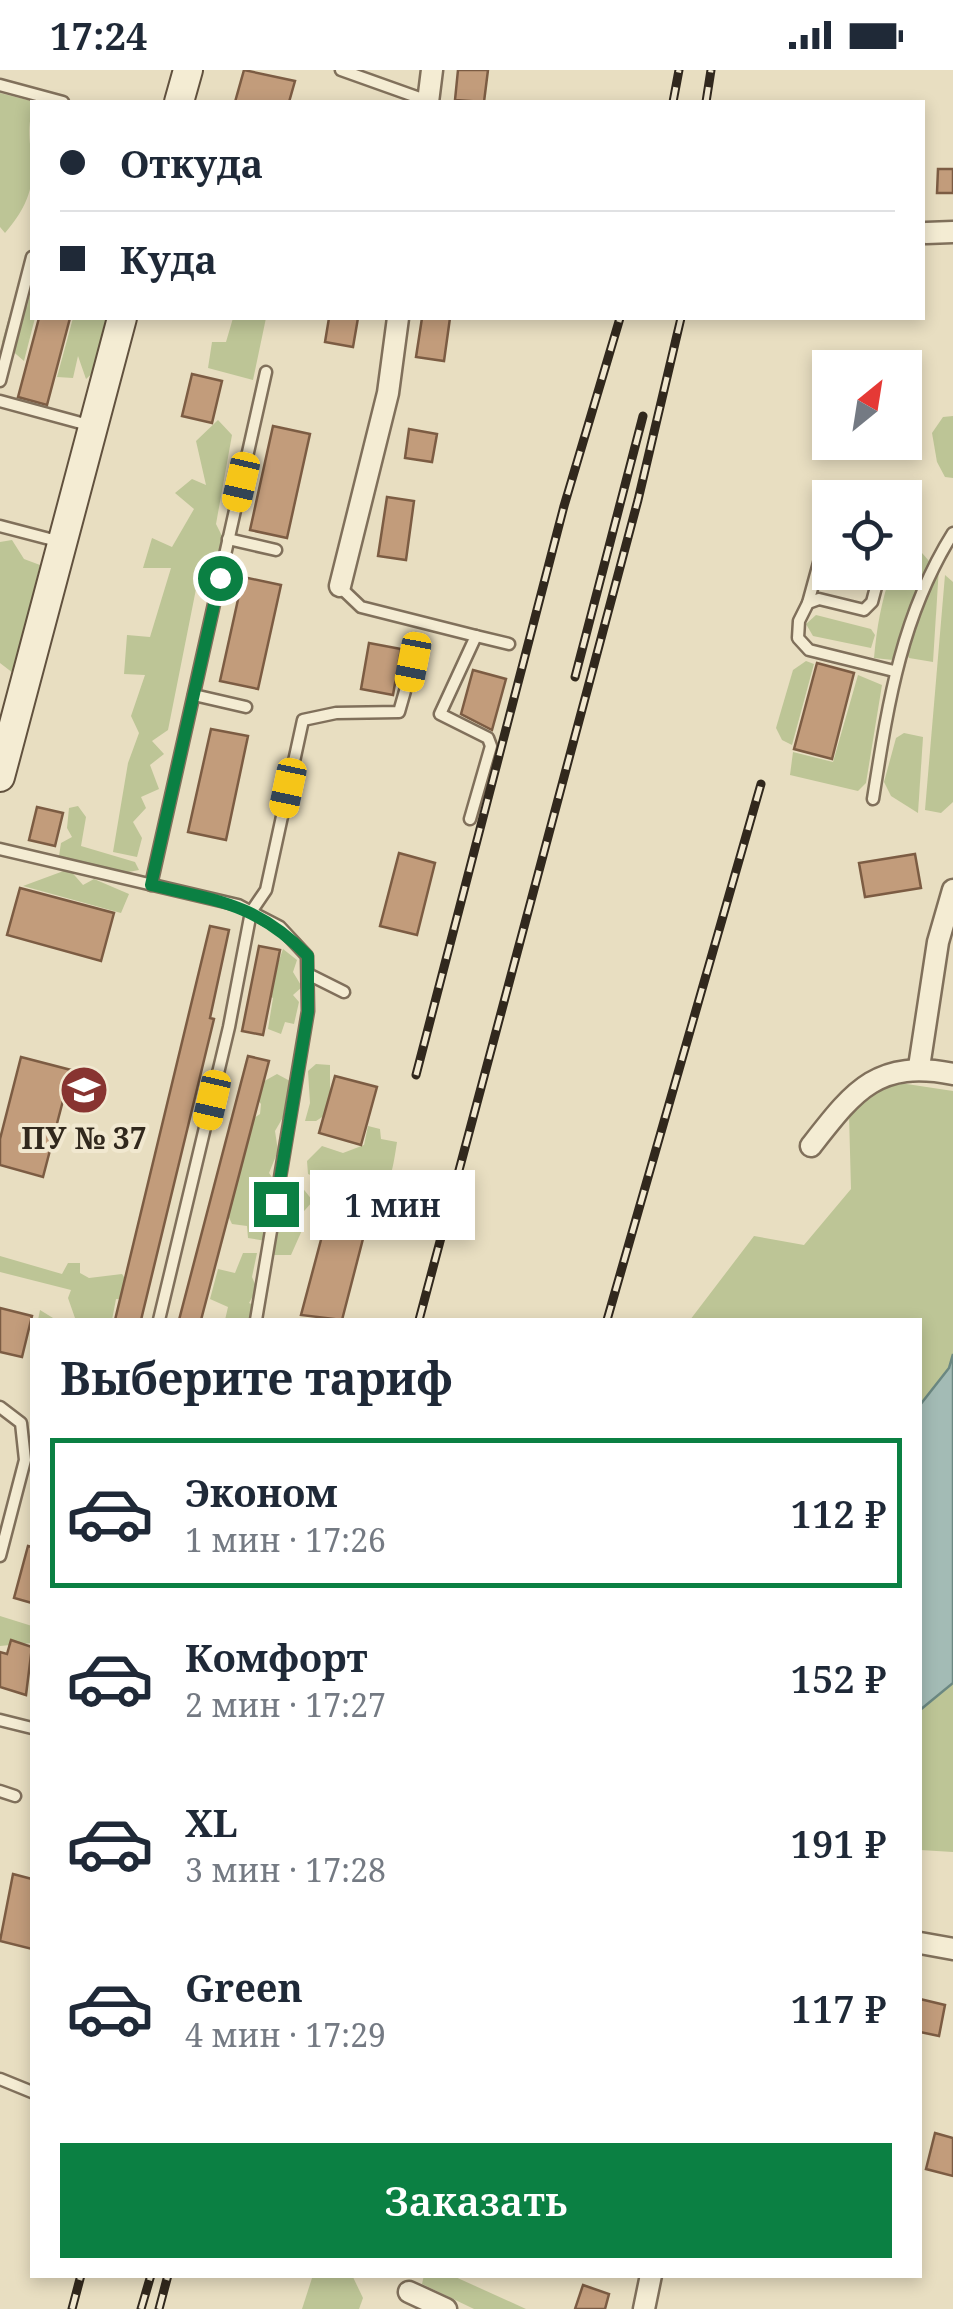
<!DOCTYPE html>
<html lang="ru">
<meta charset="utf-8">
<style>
:root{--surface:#fff;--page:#f2f2f3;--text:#1f2937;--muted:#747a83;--line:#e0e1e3;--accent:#0b8043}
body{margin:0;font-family:"Noto Serif",serif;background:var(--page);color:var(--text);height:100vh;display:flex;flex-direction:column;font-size:38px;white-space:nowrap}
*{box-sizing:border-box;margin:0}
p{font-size:32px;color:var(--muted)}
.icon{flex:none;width:55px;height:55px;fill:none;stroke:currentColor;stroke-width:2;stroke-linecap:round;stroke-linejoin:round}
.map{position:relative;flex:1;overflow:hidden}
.panel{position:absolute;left:30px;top:1248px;width:892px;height:960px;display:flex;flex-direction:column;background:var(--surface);border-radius:0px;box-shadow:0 5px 15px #0003}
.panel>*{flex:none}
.guide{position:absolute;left:30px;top:30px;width:895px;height:220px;border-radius:0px;box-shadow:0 5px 15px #0003;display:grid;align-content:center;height:220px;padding:0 30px;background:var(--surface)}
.needle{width:65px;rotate:30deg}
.controls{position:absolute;left:812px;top:280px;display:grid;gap:20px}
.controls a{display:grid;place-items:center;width:110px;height:110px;border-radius:0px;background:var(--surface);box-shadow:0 5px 15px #0003;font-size:50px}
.end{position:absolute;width:45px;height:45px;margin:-22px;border:12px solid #0b8043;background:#fff;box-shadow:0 0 0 5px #fff}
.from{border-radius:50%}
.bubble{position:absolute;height:70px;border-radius:0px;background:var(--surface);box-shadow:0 5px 15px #0003;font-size:32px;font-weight:600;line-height:70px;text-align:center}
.car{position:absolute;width:30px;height:60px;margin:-30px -15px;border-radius:12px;box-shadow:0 0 8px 2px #0007;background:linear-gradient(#f5c518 24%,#345 0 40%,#f5c518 0 76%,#345 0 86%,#f5c518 0)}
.guide b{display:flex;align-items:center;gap:35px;height:95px;font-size:38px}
.guide b+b{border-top:2px solid var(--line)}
.guide i{width:25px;height:25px;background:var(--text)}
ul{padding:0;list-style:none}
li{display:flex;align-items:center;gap:30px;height:150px;margin:0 20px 15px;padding:0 10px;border:5px solid transparent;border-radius:0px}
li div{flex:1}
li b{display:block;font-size:38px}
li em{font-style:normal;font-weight:600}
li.active{border-color:var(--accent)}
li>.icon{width:90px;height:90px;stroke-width:1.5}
h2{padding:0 30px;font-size:45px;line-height:120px}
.primary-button{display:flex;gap:20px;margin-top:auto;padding:20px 30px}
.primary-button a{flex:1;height:115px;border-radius:0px;background:var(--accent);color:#fff;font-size:40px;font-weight:600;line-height:115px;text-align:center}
.status{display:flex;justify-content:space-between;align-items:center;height:70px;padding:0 50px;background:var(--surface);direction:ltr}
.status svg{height:28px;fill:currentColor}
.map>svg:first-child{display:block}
</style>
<div class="status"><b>17:24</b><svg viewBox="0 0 49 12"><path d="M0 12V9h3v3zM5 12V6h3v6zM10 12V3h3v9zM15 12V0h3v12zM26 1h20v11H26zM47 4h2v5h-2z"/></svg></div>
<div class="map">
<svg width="953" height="2239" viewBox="0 0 953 2239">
<rect width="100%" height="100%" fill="#e8dec1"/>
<g fill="#bdc596">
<path d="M 0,23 L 35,32 C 16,80 56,105 5,163 L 0,157 Z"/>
<path d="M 32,216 L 35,248 L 24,291 L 2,272 L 9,247 L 27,237 Z"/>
<path d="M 73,248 L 115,248 L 106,291 L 86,309 L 78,286 L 73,308 L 57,307 Z"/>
<path d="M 233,248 L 266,248 L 253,310 L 208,298 L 212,272 L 226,272 Z"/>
<path d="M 953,346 L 953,408 L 945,407 L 937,392 L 932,363 L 943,347 Z"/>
<path d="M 218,350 L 232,365 L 216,454 L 223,468 L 213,498 L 198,509 L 168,660 L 152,671 L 164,684 L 150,695 L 159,719 L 141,727 L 146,738 L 133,752 L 142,768 L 137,787 L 113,782 L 128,693 L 139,663 L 131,646 L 145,605 L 124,604 L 127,565 L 150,567 L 171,498 L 143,498 L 152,468 L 172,477 L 194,439 L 175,423 L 192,409 L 206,415 L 196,371 Z"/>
<path d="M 12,470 L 24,489 L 40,495 L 13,603 L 0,593 L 0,472 Z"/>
<path d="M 905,479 L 922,483 L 929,491 L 929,502 L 893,590 L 874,588 C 877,556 881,533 891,503 L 905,502 Z"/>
<path d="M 939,497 L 933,592 L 909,588 L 906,582 Z"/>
<path d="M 945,505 L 953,512 L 953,732 L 941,743 L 925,740 Z"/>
<path d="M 816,545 L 871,559 L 875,565 L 871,578 L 813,566 L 806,554 Z"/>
<path d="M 806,591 L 814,594 L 792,675 L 782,670 L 776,658 L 793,600 Z"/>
<path d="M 858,605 L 882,615 L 866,713 L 858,721 L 790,705 L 793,682 L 833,692 Z"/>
<path d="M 904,663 L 923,667 L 918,743 L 891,726 L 884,712 L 896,668 Z"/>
<path d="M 78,736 L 86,747 L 81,776 L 135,792 L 139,800 L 123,803 L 59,786 L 61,773 L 72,767 L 67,758 L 69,738 Z"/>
<path d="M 69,799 L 83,815 L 94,809 L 129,824 L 121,843 L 23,816 Z"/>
<path d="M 283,879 L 297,890 L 293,902 L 302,917 L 293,925 L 299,932 L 294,954 L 285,952 L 281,964 L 268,959 L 273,928 L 267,925 Z"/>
<path d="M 316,994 L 330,995 L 330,1042 L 316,1051 L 305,1051 L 310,1033 L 308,1001 Z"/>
<path d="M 277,1004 L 290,1011 L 289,1037 L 275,1061 L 278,1081 L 269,1103 L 274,1110 L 266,1152 L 279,1154 L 278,1146 L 301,1116 L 313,1131 L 297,1149 L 303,1158 L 291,1185 L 273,1185 L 272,1172 L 248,1168 L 247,1156 L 232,1154 L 224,1137 L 248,1052 L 260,1044 L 261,1034 L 253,1024 L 259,1014 Z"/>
<path d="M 900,1013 L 953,1021 L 953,1284 L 949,1298 L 920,1335 L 920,1250 L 690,1250 L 754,1166 L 804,1175 L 851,1119 L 849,1045 L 865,1026 Z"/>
<path d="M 368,1056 L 380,1059 L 381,1069 L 397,1072 C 393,1098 388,1137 360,1146 L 356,1133 L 363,1123 L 353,1118 L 346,1130 L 328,1122 L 316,1124 L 310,1115 L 315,1107 L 308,1104 L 307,1091 L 322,1076 L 343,1083 L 364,1075 Z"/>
<path d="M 243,1183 L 257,1183 L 252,1207 L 257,1219 L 249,1233 L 256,1236 L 250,1250 L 225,1250 L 228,1237 L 210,1229 L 218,1199 L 235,1203 Z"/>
<path d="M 0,1186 L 62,1204 L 68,1193 L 80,1193 L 80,1203 L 89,1208 L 122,1204 L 130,1216 L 126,1229 L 116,1229 L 112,1250 L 38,1250 L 40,1240 L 53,1248 L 75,1248 L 68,1228 L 71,1220 L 0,1202 Z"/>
<path d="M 0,1546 L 32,1556 L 32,1573 L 0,1576 Z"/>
<path d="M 953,1613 L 953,1782 L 920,1780 L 920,1640 Z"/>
<path d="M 313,2205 L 352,2205 L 363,2228 L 359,2239 L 302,2239 Z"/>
<path d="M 424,2205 L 451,2205 L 526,2239 L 474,2239 L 422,2214 Z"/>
</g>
<path fill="#a3bbb5" stroke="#6b8882" stroke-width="2.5" d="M 953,1284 L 953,1613 L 920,1640 L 920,1335 L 949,1298 Z"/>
<g fill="#c29c7b" stroke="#7c5c43" stroke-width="2.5">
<path d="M 244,0 L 295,11 L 289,32 L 235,32 Z"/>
<path d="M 458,0 L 488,0 L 484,32 L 455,30 Z"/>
<path d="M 938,99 L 953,99 L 953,123 L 937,123 Z"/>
<path d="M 39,248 L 70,248 L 47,335 L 18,327 Z"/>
<path d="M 329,248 L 358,248 L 353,277 L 325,272 Z"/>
<path d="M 422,248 L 450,248 L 444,291 L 416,287 Z"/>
<path d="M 192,304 L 222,311 L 212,353 L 182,346 Z"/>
<path d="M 273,356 L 310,364 L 287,468 L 250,460 Z"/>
<path d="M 409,359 L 437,364 L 432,392 L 405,388 Z"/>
<path d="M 387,427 L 414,431 L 406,490 L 378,486 Z"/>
<path d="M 243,507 L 281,515 L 258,619 L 220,611 Z"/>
<path d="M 369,573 L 401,579 L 393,625 L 361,619 Z"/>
<path d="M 817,593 L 854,603 L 832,689 L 794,679 Z"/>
<path d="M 473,600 L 506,609 L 492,660 L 461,644 Z"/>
<path d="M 211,659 L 248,666 L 226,770 L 188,762 Z"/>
<path d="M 37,737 L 63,743 L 55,776 L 29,770 Z"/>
<path d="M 399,783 L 435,793 L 417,865 L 380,856 Z"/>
<path d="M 915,784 L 921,818 L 865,827 L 859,793 Z"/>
<path d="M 20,818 L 114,843 L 101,891 L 7,865 Z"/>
<path d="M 210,856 L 229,860 L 210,948 L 214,949 L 141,1250 L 115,1250 Z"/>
<path d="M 259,876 L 280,880 L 263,965 L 242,961 Z"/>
<path d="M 248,986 L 269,991 L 201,1250 L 179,1250 Z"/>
<path d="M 21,987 L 71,1000 L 43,1107 L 0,1095 L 0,1069 Z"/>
<path d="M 335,1006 L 377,1017 L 361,1075 L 319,1063 Z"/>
<path d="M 326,1151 L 365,1161 L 342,1250 L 301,1245 Z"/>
<path d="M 0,1238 L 32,1246 L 22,1287 L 0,1282 Z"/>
<path d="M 28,1476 L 32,1477 L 32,1533 L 14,1528 Z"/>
<path d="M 11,1570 L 32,1577 L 26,1625 L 0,1617 L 0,1582 L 7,1584 Z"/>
<path d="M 13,1804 L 32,1809 L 32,1879 L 0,1871 Z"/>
<path d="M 920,1929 L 945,1935 L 939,1966 L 920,1962 Z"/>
<path d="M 935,2063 L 953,2068 L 953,2106 L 926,2099 Z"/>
<path d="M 583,2215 L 609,2224 L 605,2239 L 575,2239 Z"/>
</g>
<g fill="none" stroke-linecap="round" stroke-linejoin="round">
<g stroke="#80705b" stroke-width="15">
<g id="service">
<path d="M 341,0 L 428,31"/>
<path d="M 0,15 L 63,32"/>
<path d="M 0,311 L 32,187"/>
<path d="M 0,331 L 92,356"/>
<path d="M 0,456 L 61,472"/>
<path d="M 228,469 L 276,480"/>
<path d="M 880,502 L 872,532 L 864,540 L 819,529 L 808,533 L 799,551 L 798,568 L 809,580 L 894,601"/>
<path d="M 340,517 L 361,537 L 476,566 L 440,644 L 488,668 L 491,676 L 470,749"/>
<path d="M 808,533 L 828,460"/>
<path d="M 476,566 L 509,574"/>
<path d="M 194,625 L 246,637"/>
<path d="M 873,729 C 888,634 901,546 953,463"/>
<path d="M 0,779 L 238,835 L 280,857 L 307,886 L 308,941 L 256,1250"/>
<path d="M 151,815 L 266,302"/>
<path d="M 308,904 L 344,922"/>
<path d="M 159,1250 L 229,957 L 251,842 L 266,820 L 303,650 L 336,643 L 399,642 L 413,593"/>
<path d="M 0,1337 L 21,1353 L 25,1390 L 0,1486"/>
<path d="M 0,1650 L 32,1658"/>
<path d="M 0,1721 L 15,1726"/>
<path d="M 0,2009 L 32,2022"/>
</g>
</g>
<g stroke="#80705b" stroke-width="25">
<g id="minor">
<path d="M 428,32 L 432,0"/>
<path d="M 926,163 L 953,162"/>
<path d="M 340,516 L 388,323 L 398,248"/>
<path d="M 919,997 L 938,872 L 953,820"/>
<path d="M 811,1076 C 854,1021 877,989 953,1004"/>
<path d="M 920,1873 L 953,1879"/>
<path d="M 409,2222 L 446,2239"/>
<path d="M 644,2239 L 651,2205"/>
</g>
</g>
<g stroke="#61513e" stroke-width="32">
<g id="secondary">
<path d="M 179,32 L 188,0"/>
<path d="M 0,707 L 122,248"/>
</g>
</g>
<use href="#service" stroke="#f4ecd3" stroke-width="10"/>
<use href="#minor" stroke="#f4ecd3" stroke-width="20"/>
<use href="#secondary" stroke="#f4ecd3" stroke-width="28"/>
<g stroke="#31281d" stroke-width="9">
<g id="rail">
<path d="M 673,32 L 679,0"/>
<path d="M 706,32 L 711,0"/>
<path d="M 575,607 L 643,346"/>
<path d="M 416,1005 L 564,436 L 620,248"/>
<path d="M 419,1250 L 638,430 L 681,248"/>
<path d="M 607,1250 L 761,714"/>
<path d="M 72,2239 L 81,2205"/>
<path d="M 141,2239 L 151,2205"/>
<path d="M 159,2239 L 168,2205"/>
</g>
</g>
<use href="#rail" stroke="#f1e8d0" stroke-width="5" stroke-dasharray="15" stroke-linecap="butt"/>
</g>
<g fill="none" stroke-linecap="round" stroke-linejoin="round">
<path stroke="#0b8043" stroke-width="12" d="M 220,508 L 151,815 C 219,831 257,834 308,886 L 308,942 L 276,1134"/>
</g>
<defs>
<g id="university-disc" transform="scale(2.5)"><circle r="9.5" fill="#883431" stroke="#f1e8d0"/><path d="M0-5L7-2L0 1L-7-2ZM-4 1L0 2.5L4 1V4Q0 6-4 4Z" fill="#fff"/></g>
</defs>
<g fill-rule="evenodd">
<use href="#university-disc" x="84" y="1020"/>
</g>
<g text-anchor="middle" stroke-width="8" stroke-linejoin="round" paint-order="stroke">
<g font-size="30" font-weight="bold" fill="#31281d" stroke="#f1e8d0">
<text x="84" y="1079">ПУ № 37</text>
</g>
</g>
</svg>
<div class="controls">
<a><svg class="needle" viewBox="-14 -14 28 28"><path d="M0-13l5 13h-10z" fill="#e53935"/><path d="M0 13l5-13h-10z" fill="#747a83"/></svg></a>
<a><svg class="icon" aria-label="locate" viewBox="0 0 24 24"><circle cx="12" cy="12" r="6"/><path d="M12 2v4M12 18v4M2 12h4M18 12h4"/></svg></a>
</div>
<i class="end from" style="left:220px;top:508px"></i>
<i class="end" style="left:276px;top:1134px"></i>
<div class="bubble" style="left:310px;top:1100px;width:165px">1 мин</div>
<i class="car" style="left:241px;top:412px;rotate:193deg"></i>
<i class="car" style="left:413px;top:592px;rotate:191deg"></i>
<i class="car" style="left:288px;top:718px;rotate:192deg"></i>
<i class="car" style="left:212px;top:1030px;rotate:193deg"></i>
<div class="guide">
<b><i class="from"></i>Откуда</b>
<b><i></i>Куда</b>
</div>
<section class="panel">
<h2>Выберите тариф</h2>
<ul>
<li class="active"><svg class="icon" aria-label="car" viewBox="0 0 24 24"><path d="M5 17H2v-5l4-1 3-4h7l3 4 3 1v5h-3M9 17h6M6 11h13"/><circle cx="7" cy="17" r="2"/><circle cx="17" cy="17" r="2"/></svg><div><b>Эконом</b><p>1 мин · 17:26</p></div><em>112 ₽</em></li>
<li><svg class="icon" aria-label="car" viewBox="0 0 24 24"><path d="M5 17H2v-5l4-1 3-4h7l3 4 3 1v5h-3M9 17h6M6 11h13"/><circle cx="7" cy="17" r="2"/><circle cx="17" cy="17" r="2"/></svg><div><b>Комфорт</b><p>2 мин · 17:27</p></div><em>152 ₽</em></li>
<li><svg class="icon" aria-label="car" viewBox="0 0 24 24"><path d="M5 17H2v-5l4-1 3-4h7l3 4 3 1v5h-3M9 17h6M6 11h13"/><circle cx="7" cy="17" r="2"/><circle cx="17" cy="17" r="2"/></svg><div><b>XL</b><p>3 мин · 17:28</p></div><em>191 ₽</em></li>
<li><svg class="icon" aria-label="car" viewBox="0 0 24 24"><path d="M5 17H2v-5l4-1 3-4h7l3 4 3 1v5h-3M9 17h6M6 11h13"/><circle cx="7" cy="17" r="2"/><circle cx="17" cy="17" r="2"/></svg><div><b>Green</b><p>4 мин · 17:29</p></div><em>117 ₽</em></li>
</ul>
<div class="primary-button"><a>Заказать</a></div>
</section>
</div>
